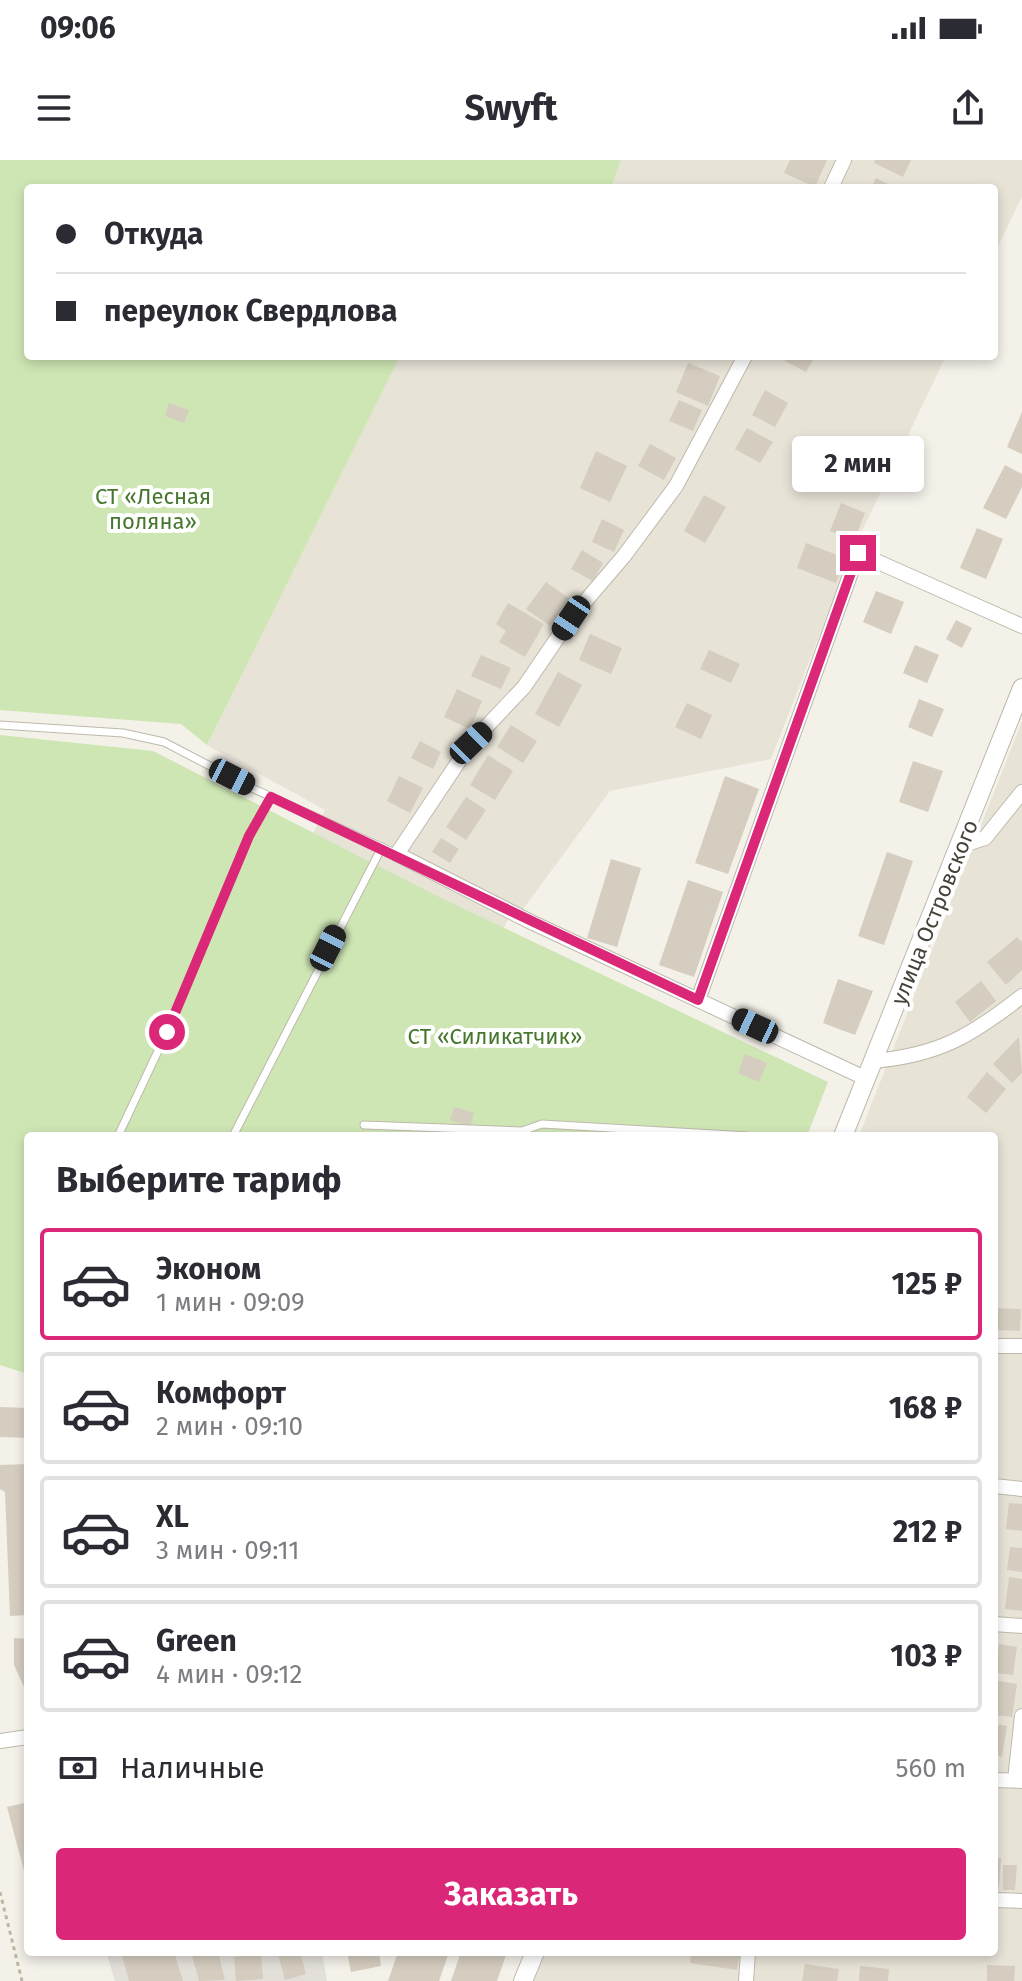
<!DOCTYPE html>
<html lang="ru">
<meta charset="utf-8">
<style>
:root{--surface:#fff;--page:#f7f7f7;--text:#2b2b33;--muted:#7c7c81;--line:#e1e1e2;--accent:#db2777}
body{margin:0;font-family:"Fira Sans",sans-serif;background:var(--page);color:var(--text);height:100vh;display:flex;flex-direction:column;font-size:30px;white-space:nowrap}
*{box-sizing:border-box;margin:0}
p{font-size:26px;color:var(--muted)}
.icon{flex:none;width:44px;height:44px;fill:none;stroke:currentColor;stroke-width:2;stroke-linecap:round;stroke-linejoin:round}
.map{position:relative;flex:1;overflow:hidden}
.sheet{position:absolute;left:24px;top:972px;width:974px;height:824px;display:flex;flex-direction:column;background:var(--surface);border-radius:8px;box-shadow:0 4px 12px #0003}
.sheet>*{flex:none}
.top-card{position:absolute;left:24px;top:24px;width:974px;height:176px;border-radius:8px;box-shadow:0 4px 12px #0003;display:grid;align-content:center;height:176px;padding:0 32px;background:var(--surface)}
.end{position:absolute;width:36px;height:36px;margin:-18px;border:10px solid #db2777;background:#fff;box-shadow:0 0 0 4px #fff}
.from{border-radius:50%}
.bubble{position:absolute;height:56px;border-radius:8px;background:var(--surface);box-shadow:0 4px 12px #0003;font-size:26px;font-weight:700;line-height:56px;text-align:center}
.car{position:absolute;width:24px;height:48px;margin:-24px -12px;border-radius:10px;box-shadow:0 0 6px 2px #0007;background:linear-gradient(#222 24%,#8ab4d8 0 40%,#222 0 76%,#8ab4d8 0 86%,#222 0)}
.top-card b{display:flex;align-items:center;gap:28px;height:76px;font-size:30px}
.top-card b+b{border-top:2px solid var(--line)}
.top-card i{width:20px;height:20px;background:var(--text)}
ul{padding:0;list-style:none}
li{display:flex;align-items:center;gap:24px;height:112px;margin:0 16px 12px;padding:0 16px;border:4px solid var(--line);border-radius:8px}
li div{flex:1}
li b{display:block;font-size:30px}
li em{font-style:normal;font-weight:700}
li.on{border-color:var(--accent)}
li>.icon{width:72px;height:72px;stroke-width:1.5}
h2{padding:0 32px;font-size:36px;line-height:96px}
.pay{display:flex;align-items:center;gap:20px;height:88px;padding:0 32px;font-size:30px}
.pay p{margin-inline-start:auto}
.button{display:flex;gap:16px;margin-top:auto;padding:16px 32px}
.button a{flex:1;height:92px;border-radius:8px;background:var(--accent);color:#fff;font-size:32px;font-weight:700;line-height:92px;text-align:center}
.status{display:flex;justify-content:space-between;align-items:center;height:56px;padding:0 40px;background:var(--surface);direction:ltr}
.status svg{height:22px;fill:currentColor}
header{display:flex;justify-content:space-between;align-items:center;height:104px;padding:0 32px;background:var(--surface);font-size:36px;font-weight:700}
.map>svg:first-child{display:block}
</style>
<div class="status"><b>09:06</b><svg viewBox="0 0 49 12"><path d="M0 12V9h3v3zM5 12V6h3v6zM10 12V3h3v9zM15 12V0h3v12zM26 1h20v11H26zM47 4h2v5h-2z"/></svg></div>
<header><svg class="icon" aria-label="menu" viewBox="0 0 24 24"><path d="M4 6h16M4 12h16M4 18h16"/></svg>Swyft<svg class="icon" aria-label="share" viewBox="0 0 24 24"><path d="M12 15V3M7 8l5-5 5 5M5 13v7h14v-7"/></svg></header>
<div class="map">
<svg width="1022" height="1821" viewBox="0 0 1022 1821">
<rect width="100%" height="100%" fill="#f4f1e9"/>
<g fill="#e7e3d7">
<path d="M 621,0 L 1022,0 L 1022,36 L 994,95 L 994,28 L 611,28 Z"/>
<path d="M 400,196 L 946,196 L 851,394 L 771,599 L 610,631 L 518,756 L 512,753 L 490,793 L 302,695 L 325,650 L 207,585 Z"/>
<path d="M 1022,561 L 1022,1821 L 530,1821 L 541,1792 L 994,1792 L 994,976 L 859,976 Z"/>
</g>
<path fill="#e3e0da" d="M 106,1792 L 322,1792 L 327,1821 L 115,1821 Z"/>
<g fill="#cee6b4">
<path d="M 0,0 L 621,0 L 611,28 L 28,28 L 28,196 L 400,196 L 207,585 L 181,564 L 0,550 Z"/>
<path d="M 0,575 L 153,591 L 437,736 L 828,922 L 807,976 L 28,976 L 28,1214 L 0,1205 Z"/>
</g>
<g fill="#d5cdbf">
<path d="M 790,0 L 827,0 L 815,27 L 784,13 Z"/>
<path d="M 875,0 L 911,0 L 903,17 L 874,3 Z"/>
<path d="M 876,18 L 896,28 L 871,28 Z"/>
<path d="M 788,196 L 815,196 L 806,212 L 785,201 Z"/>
<path d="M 688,203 L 720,216 L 708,246 L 676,232 Z"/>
<path d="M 765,230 L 788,243 L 775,267 L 752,255 Z"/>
<path d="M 679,240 L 702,250 L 693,271 L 669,261 Z"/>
<path d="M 169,243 L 189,250 L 184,263 L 165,256 Z"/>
<path d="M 1022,252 L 1022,294 L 1007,287 Z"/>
<path d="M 747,268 L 773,282 L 760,303 L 735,289 Z"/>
<path d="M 650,284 L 676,298 L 664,320 L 638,306 Z"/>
<path d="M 596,291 L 627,306 L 610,342 L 580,328 Z"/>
<path d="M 1005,305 L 1022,314 L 1022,327 L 1006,359 L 983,348 Z"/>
<path d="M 704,335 L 726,347 L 705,383 L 684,371 Z"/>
<path d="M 841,343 L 865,353 L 854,381 L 830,371 Z"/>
<path d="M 602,359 L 624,370 L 614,392 L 592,382 Z"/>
<path d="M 977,368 L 1003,379 L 986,419 L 960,408 Z"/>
<path d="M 806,383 L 845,398 L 836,423 L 797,408 Z"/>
<path d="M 582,390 L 603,403 L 593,421 L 571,409 Z"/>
<path d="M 546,422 L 570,439 L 550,466 L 526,449 Z"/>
<path d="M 876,431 L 904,442 L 891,474 L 863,462 Z"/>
<path d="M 508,443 L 544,464 L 525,497 L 499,482 L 506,471 L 496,464 Z"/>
<path d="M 956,460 L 972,468 L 962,488 L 946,479 Z"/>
<path d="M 590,474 L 622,488 L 611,514 L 579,500 Z"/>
<path d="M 915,485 L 939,495 L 927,523 L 903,513 Z"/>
<path d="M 709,490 L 740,504 L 731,523 L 700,509 Z"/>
<path d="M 481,495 L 511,508 L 501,529 L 471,516 Z"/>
<path d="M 558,512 L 582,525 L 559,567 L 535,554 Z"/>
<path d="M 457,529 L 482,541 L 470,569 L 444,557 Z"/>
<path d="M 919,539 L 944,549 L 932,577 L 908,567 Z"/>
<path d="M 687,543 L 712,555 L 701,579 L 675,567 Z"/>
<path d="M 511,565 L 537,581 L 523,603 L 497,587 Z"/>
<path d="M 420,581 L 441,592 L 433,609 L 411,598 Z"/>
<path d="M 488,595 L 513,611 L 495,640 L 470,625 Z"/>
<path d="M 913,601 L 943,611 L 928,652 L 899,642 Z"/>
<path d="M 399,616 L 423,628 L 410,653 L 387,641 Z"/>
<path d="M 725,616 L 759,629 L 728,714 L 695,703 Z"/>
<path d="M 466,637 L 486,650 L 466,680 L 446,667 Z"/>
<path d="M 441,678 L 459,689 L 450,703 L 432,692 Z"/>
<path d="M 887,692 L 913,701 L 884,785 L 858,776 Z"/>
<path d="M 611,699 L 641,708 L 617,787 L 587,778 Z"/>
<path d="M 688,720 L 723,732 L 694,817 L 659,805 Z"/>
<path d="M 1017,777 L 1022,782 L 1022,810 L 1006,825 L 987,802 Z"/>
<path d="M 838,819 L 873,831 L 855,875 L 823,863 Z"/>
<path d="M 981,821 L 996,841 L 970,862 L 955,842 Z"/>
<path d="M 1019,877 L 1022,913 L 1012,923 L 993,904 Z"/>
<path d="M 745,894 L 767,903 L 759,922 L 738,913 Z"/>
<path d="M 987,912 L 1006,929 L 986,953 L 967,937 Z"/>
<path d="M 454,947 L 474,953 L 470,967 L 450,960 Z"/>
<path d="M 994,1148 L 1021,1149 L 1020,1171 L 994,1170 Z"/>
<path d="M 0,1247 L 28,1248 L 28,1278 L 0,1277 Z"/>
<path d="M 28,1304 L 28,1455 L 10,1456 L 5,1332 L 0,1329 L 0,1305 Z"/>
<path d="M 1009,1343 L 1022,1344 L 1022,1371 L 1006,1369 Z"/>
<path d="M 1010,1387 L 1022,1388 L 1022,1412 L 1007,1410 Z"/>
<path d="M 1009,1417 L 1022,1419 L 1022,1451 L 1005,1449 Z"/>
<path d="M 14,1478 L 28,1479 L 28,1536 L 14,1505 Z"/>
<path d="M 999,1484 L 1017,1487 L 1013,1515 L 995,1513 Z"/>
<path d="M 994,1520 L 1017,1524 L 1012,1557 L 994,1555 Z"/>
<path d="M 994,1564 L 1007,1566 L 1002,1597 L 994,1595 Z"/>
<path d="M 28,1642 L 28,1722 L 27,1722 L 7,1647 Z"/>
<path d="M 994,1698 L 1001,1698 L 999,1727 L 994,1726 Z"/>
<path d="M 1003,1705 L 1017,1705 L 1015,1730 L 1003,1730 Z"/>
<path d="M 121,1792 L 174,1792 L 183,1821 L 129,1821 Z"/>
<path d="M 191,1792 L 218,1792 L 225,1820 L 199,1821 Z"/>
<path d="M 288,1792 L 300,1792 L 306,1814 L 285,1820 L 278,1794 Z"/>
<path d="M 347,1792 L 379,1792 L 381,1806 L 351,1812 Z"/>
<path d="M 398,1792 L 449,1792 L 439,1821 L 388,1821 Z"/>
<path d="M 461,1792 L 507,1792 L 497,1821 L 451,1821 Z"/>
<path d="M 692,1792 L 740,1792 L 737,1810 L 690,1803 Z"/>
<path d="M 261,1794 L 263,1819 L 236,1821 L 234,1797 Z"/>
<path d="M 805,1804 L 839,1809 L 837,1821 L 802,1821 Z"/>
<path d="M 987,1805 L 1015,1806 L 1014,1821 L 987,1821 Z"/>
<path d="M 860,1806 L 889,1809 L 888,1821 L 859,1821 Z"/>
</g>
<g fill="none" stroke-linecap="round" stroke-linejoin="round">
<g stroke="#bfb9ac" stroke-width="9">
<g id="service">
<path d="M 0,565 L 123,573 L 164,582 L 254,629 L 397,694"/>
<path d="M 364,965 L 522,971 L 542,964 L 748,976"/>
<path d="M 118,976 L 167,872 L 249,676 L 271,637"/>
<path d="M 233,976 L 382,687"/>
</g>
</g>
<g stroke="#bfb9ac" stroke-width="16">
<g id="minor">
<path d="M 831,28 L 844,0"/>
<path d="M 745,196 L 676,326 L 624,396 L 571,458 L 524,527 L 471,583 L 397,694 L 531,762 L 867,919"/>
<path d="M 960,686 L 985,678 L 1022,632"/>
<path d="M 698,840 L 858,393 L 1022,466"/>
<path d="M 874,901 C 939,895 971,876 1022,836"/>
<path d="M 994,1186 L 1022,1186"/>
<path d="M 994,1326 L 1022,1329"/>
<path d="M 994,1464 L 1022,1466"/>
<path d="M 0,1581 L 28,1577"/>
<path d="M 994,1620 L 1022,1621"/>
<path d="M 1015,1620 L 1022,1556"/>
<path d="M 994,1740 L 1022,1741"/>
<path d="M 746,1821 L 748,1792"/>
</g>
</g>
<g stroke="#bfb9ac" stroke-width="20">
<g id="tertiary">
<path d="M 843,976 L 1022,528"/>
<path d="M 523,1821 L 535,1792"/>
</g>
</g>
<path stroke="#c0b59e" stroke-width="3" stroke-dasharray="4 4" stroke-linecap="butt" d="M 0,1732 L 22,1821"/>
<use href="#service" stroke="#fff" stroke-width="7"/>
<use href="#minor" stroke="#fff" stroke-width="14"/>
<use href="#tertiary" stroke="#fff" stroke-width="18"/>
</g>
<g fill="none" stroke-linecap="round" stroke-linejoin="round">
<path stroke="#db2777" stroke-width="10" d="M 167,872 L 249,676 L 271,637 L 698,840 L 858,393"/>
</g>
<g text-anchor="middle" stroke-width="8" stroke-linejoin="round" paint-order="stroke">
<g font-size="22" fill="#46772d" stroke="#fff">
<text x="153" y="344">СТ «Лесная<tspan x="153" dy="25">поляна»</tspan></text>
<text x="495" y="884">СТ «Силикатчик»</text>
</g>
<g font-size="22" fill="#474238" stroke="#fff">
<text transform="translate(934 752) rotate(-68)" y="8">улица Островского</text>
</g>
</g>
</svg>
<i class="end from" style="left:167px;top:872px"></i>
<i class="end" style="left:858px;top:393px"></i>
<div class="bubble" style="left:792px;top:276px;width:132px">2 мин</div>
<i class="car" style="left:571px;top:458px;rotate:214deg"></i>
<i class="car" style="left:471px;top:583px;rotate:46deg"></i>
<i class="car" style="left:232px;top:617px;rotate:117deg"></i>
<i class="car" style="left:328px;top:788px;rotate:27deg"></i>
<i class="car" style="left:755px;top:866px;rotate:295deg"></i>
<div class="top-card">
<b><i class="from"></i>Откуда</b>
<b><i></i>переулок Свердлова</b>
</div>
<section class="sheet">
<h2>Выберите тариф</h2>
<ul>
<li class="on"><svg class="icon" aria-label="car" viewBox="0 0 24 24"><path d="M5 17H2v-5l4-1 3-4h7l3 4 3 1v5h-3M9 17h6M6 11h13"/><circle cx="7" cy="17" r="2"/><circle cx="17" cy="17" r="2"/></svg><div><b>Эконом</b><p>1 мин · 09:09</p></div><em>125 ₽</em></li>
<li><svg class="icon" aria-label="car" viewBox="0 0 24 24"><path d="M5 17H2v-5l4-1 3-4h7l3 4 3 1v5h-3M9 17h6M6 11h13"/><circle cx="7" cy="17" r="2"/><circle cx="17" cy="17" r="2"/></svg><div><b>Комфорт</b><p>2 мин · 09:10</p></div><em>168 ₽</em></li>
<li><svg class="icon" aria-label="car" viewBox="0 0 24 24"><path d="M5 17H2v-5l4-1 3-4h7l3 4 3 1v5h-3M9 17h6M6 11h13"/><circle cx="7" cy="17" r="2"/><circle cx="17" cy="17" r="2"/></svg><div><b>XL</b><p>3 мин · 09:11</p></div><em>212 ₽</em></li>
<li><svg class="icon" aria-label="car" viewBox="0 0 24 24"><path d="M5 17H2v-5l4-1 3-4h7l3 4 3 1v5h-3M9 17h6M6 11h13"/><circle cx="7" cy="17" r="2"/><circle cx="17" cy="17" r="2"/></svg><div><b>Green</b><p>4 мин · 09:12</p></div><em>103 ₽</em></li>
</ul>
<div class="pay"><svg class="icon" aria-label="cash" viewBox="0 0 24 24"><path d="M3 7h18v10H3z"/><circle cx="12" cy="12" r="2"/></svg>Наличные<p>560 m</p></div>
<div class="button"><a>Заказать</a></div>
</section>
</div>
